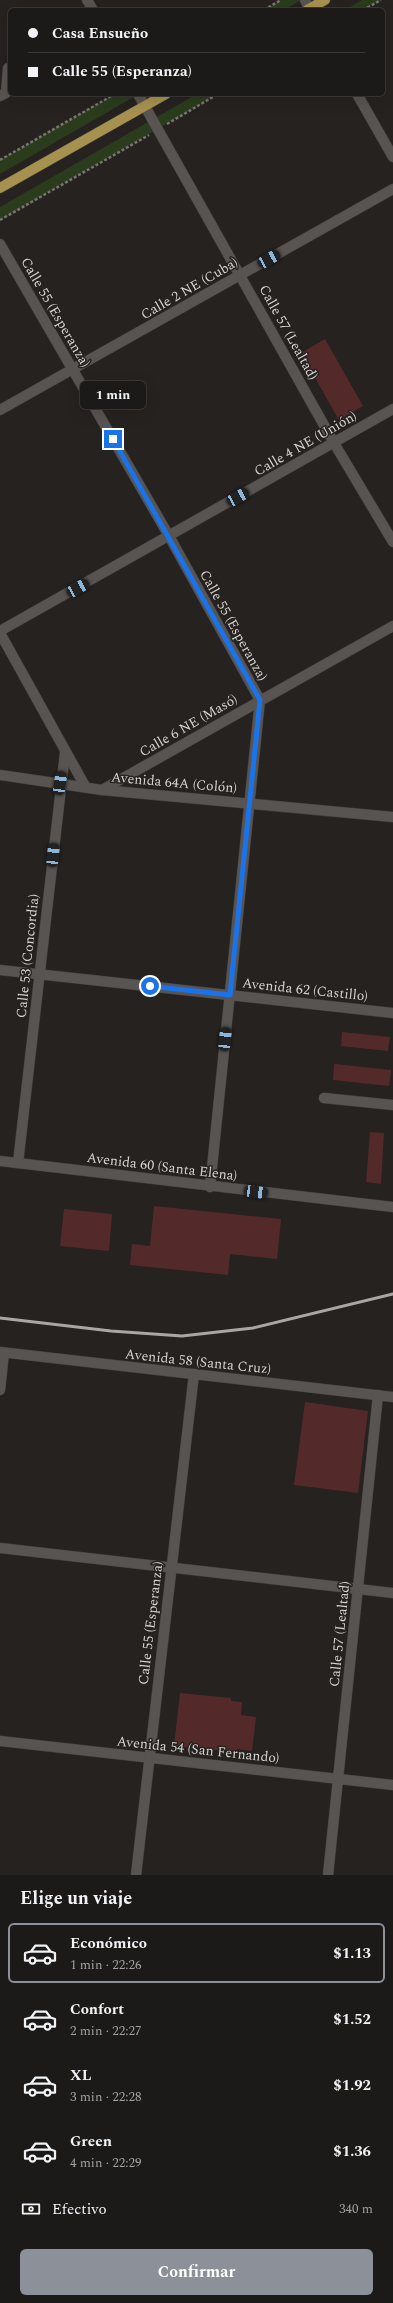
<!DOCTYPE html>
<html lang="es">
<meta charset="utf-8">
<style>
:root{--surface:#1c1a18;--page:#292725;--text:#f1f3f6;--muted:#a0a1a2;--line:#3a3837;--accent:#8c9099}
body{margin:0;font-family:Spectral,serif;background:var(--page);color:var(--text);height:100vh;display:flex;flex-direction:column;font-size:15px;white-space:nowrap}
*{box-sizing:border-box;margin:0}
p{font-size:13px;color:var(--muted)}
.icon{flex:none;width:22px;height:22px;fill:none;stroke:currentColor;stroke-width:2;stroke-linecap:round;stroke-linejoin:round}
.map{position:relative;height:1875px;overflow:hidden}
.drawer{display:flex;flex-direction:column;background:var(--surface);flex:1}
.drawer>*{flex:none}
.guide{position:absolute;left:8px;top:8px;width:377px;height:88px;border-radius:6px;box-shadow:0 4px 16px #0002,0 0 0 1px var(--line);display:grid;align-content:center;height:88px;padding:0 20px;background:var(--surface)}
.end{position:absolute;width:18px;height:18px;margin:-9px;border:5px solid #1a73e8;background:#fff;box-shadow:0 0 0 2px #fff}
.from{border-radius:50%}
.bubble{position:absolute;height:28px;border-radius:6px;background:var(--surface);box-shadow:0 4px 16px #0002,0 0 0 1px var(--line);font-size:13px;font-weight:700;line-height:28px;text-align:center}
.car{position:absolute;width:12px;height:24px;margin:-12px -6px;border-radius:5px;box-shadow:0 0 3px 1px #0007;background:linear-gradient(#222 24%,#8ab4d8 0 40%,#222 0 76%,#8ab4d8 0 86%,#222 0)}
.guide b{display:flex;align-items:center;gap:14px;height:38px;font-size:15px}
.guide b+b{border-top:1px solid var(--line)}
.guide i{width:10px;height:10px;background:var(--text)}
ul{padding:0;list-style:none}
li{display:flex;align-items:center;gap:12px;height:60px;margin:0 8px 6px;padding:0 12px;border:2px solid transparent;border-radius:6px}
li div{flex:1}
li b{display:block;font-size:15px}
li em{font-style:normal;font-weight:700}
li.current{border-color:var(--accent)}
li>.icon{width:36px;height:36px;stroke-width:1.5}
h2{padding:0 20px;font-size:18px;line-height:48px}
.pay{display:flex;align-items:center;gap:10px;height:44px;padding:0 20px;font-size:15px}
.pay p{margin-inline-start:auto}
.action{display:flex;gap:8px;margin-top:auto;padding:8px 20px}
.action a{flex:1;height:46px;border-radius:6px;background:var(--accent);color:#fff;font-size:16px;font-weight:700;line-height:46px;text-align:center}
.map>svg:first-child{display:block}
</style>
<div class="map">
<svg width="393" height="1875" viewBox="0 0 393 1875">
<rect width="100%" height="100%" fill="#262220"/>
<g fill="#2b3c1c">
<path d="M 281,0 L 301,0 L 284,10 L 264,10 Z"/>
<path d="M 362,0 L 381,0 L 363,10 L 345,10 Z"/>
<path d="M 115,94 L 139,94 L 0,174 L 0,160 Z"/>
<path d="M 197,94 L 218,94 L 0,220 L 0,207 Z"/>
</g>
<g fill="#532a29">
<path d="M 325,339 L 363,406 L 339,420 L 301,353 Z"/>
<path d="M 342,1032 L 390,1037 L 388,1051 L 341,1046 Z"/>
<path d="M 334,1064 L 391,1070 L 389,1086 L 333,1080 Z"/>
<path d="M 370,1132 L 384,1133 L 381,1184 L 366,1182 Z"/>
<path d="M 154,1206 L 281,1219 L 277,1259 L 230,1254 L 228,1275 L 130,1265 L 132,1244 L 150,1246 Z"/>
<path d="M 64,1209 L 112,1214 L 109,1251 L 60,1246 Z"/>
<path d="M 305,1402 L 368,1411 L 358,1493 L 294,1485 Z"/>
<path d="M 180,1693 L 231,1698 L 231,1701 L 242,1702 L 241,1715 L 256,1717 L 252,1751 L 237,1749 L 237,1754 L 226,1753 L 226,1751 L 174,1746 Z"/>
</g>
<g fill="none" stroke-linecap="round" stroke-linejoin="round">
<g stroke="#423f3e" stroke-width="11">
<g id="minor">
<path d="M 87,0 L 93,10"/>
<path d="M 305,0 L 310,10"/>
<path d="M 138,94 L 334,443 L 393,542"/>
<path d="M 357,94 L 393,157"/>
<path d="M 0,96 L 6,93 L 8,68"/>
<path d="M 0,244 L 169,536 L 260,700 L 210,1187"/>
<path d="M 0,410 L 393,189"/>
<path d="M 0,631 L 393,409"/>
<path d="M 0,633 L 85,786"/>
<path d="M 0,775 L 102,790 L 393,817"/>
<path d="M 102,790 L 393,626"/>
<path d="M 0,970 L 393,1013"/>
<path d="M 324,1098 L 393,1105"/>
<path d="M 0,1161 L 393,1207"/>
<path d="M 18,1163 L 65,753"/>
<path d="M 0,1352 L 393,1397"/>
<path d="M 0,1390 L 4,1353"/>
<path d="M 0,1548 L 393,1593"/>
<path d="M 0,1741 L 393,1785"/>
<path d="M 136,1875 L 194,1374"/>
<path d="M 328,1875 L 378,1395"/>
</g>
</g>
<g stroke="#423f3e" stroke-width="11">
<g id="major">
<path d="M 307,10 L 325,0"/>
<path d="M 0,188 L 166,94"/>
</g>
</g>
<g stroke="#777472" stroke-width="2.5" stroke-dasharray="3 2" stroke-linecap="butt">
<path d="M 264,10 L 281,0"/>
<path d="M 363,10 L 381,0"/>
<path d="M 167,124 L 218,94"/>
<path d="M 0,160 L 115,94"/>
<path d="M 0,220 L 149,135"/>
</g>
<use href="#minor" stroke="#585451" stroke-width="10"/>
<use href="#major" stroke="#a7914f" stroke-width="10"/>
<path stroke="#a9a6a4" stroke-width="3" d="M 0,1318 L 111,1331 L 182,1336 L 253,1328 L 393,1294"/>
</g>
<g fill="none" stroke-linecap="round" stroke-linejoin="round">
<path stroke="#1a73e8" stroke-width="5" d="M 113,439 L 260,700 L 230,995 L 150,986"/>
</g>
<g text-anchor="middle" stroke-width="3" stroke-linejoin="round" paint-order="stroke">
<g font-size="14" fill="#d5d3d1" stroke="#262220">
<text transform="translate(189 288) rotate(-30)" y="5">Calle 2 NE (Cuba)</text>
<text transform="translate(56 312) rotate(60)" y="5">Calle 55 (Esperanza)</text>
<text transform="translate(289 332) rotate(61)" y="5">Calle 57 (Lealtad)</text>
<text transform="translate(305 443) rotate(-30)" y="5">Calle 4 NE (Unión)</text>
<text transform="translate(234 625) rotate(61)" y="5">Calle 55 (Esperanza)</text>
<text transform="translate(188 725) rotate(-30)" y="5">Calle 6 NE (Masó)</text>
<text transform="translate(174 782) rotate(5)" y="5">Avenida 64A (Colón)</text>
<text transform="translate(27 956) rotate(-84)" y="5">Calle 53 (Concordia)</text>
<text transform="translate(305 989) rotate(6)" y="5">Avenida 62 (Castillo)</text>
<text transform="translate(162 1166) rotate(7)" y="5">Avenida 60 (Santa Elena)</text>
<text transform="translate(198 1361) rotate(6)" y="5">Avenida 58 (Santa Cruz)</text>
<text transform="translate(150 1623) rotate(-83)" y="5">Calle 55 (Esperanza)</text>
<text transform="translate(339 1634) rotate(-84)" y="5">Calle 57 (Lealtad)</text>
<text transform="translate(198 1749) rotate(6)" y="5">Avenida 54 (San Fernando)</text>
</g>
</g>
</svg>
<i class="end from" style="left:150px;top:986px"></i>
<i class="end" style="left:113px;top:439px"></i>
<div class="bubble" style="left:80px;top:381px;width:66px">1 min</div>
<i class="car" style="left:269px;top:259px;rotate:61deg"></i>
<i class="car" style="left:238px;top:497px;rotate:61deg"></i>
<i class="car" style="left:78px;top:588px;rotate:61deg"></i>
<i class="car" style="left:60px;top:783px;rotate:8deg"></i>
<i class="car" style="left:53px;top:855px;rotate:6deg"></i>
<i class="car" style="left:225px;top:1039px;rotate:6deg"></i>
<i class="car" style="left:256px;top:1192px;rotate:97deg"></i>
<div class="guide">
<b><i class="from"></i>Casa Ensueño</b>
<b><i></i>Calle 55 (Esperanza)</b>
</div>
</div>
<section class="drawer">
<h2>Elige un viaje</h2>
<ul>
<li class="current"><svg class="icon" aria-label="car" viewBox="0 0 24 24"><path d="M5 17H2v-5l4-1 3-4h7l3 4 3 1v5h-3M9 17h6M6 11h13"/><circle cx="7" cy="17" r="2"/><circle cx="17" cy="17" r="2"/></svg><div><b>Económico</b><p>1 min · 22:26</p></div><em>$1.13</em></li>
<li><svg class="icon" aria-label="car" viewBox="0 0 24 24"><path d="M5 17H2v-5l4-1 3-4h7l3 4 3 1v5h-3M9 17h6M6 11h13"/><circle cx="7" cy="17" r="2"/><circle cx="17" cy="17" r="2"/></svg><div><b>Confort</b><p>2 min · 22:27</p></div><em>$1.52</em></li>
<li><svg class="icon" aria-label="car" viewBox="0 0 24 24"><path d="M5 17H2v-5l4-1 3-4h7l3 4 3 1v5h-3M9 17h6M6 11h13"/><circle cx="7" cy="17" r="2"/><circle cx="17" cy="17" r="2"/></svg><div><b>XL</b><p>3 min · 22:28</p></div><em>$1.92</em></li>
<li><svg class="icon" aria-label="car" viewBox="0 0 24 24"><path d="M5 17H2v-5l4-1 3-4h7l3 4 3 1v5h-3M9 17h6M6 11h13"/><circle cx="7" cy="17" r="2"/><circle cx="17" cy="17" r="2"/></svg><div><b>Green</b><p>4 min · 22:29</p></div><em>$1.36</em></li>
</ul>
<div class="pay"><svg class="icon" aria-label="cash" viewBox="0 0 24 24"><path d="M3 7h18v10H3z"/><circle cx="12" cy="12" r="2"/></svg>Efectivo<p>340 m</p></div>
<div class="action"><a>Confirmar</a></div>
</section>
